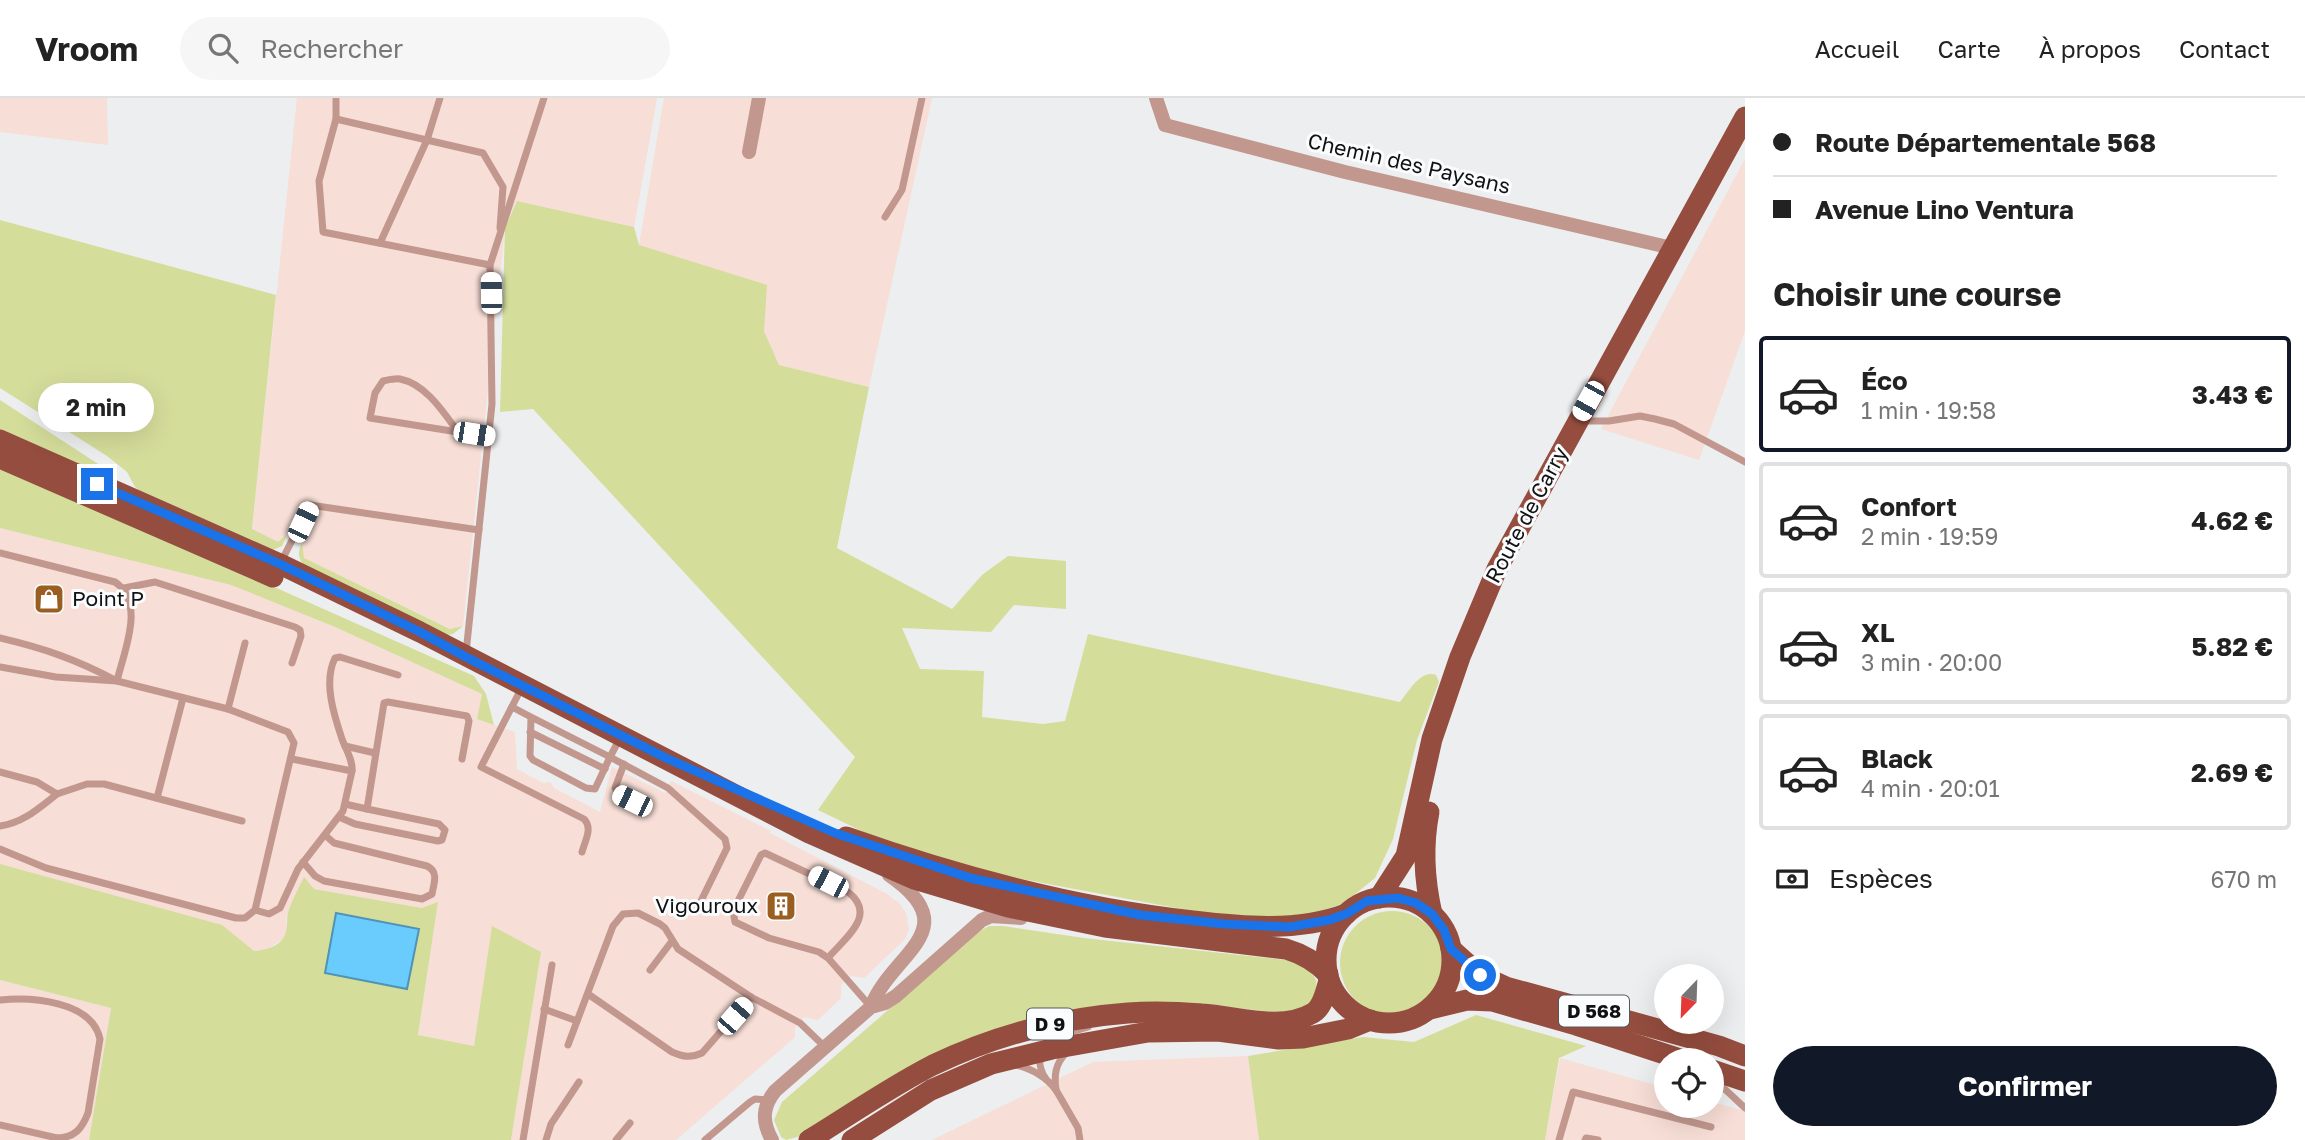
<!DOCTYPE html>
<html lang="fr">
<meta charset="utf-8">
<style>
:root{--surface:#fff;--page:#f6f6f6;--text:#222;--muted:#767676;--line:#e0e0e0;--accent:#111827}
body{margin:0;font-family:"Golos Text",sans-serif;background:var(--page);color:var(--text);height:100vh;display:flex;flex-direction:column;font-size:26px;white-space:nowrap}
*{box-sizing:border-box;margin:0}
p{font-size:23px;color:var(--muted)}
.icon{flex:none;width:38px;height:38px;fill:none;stroke:currentColor;stroke-width:2;stroke-linecap:round;stroke-linejoin:round}
.map{position:relative;flex:1;overflow:hidden}
.panel{display:flex;flex-direction:column;background:var(--surface);width:560px}
.panel>*{flex:none}
.banner{display:grid;align-content:center;height:154px;padding:0 28px;background:var(--surface)}
.needle{width:46px;rotate:203deg}
.fabs{position:absolute;left:1654px;top:866px;display:grid;gap:14px}
.fabs a{display:grid;place-items:center;width:70px;height:70px;border-radius:50%;background:var(--surface);box-shadow:0 7px 28px #0002;font-size:35px}
.end{position:absolute;width:32px;height:32px;margin:-16px;border:9px solid #1a73e8;background:#fff;box-shadow:0 0 0 4px #fff}
.from{border-radius:50%}
.bubble{position:absolute;height:49px;border-radius:24px;background:var(--surface);box-shadow:0 7px 28px #0002;font-size:23px;font-weight:700;line-height:49px;text-align:center}
.car{position:absolute;width:21px;height:42px;margin:-21px -10px;border-radius:9px;box-shadow:0 0 5px 2px #0007;background:linear-gradient(#fff 24%,#345 0 40%,#fff 0 76%,#345 0 86%,#fff 0)}
.banner b{display:flex;align-items:center;gap:24px;height:66px;font-size:26px}
.banner b+b{border-top:2px solid var(--line)}
.banner i{width:18px;height:18px;background:var(--text)}
ul{padding:0;list-style:none}
li{display:flex;align-items:center;gap:21px;height:116px;margin:0 14px 10px;padding:0 14px;border:4px solid var(--line);border-radius:7px}
li div{flex:1}
li b{display:block;font-size:26px}
li em{font-style:normal;font-weight:700}
li.active{border-color:var(--accent)}
li>.icon{width:63px;height:63px;stroke-width:1.5}
h2{padding:0 28px;font-size:32px;line-height:84px}
.pay{display:flex;align-items:center;gap:18px;height:77px;padding:0 28px;font-size:26px}
.pay p{margin-inline-start:auto}
.action{display:flex;gap:14px;margin-top:auto;padding:14px 28px}
.action a{flex:1;height:80px;border-radius:42px;background:var(--accent);color:#fff;font-size:28px;font-weight:700;line-height:80px;text-align:center}
header{display:flex;align-items:center;gap:42px;box-sizing:border-box;height:98px;padding:0 35px;background:var(--surface);border-bottom:2px solid var(--line)}
header strong{font-size:33px}
nav{display:flex;gap:38px;margin-inline-start:auto;font-size:24px}
.search{width:490px;height:63px;background:var(--page);display:flex;align-items:center;gap:18px;box-sizing:border-box;padding:0 24px;border-radius:38px;color:var(--muted);font-size:26px}
main{display:flex;flex:1;min-height:0}
.map>svg:first-child{display:block}
</style>
<header>
<strong>Vroom</strong>
<div class="search"><svg class="icon" aria-label="search" viewBox="0 0 24 24"><circle cx="10" cy="10" r="6"/><path d="M15 15l6 6"/></svg>Rechercher</div>
<nav><a>Accueil</a><a>Carte</a><a>À propos</a><a>Contact</a></nav>
</header>
<main>
<div class="map">
<svg width="1745" height="1042" viewBox="0 0 1745 1042">
<rect width="100%" height="100%" fill="#edeeef"/>
<g fill="#f7ded6">
<path d="M 0,0 L 107,0 L 108,47 L 0,34 Z"/>
<path d="M 297,0 L 657,0 L 634,129 L 517,103 L 505,130 L 463,528 L 451,531 L 303,460 L 302,445 L 288,436 L 278,445 L 252,432 Z"/>
<path d="M 664,0 L 932,0 L 869,289 L 779,267 L 764,233 L 639,147 Z"/>
<path d="M 1745,61 L 1745,233 L 1699,362 L 1601,331 Z"/>
<path d="M 0,430 L 231,487 L 335,529 L 482,596 L 477,621 L 515,634 L 517,671 L 543,685 L 550,684 L 554,690 L 600,714 L 612,669 L 665,695 L 671,683 L 771,733 L 770,735 L 887,796 L 900,806 L 906,815 L 909,831 L 905,841 L 864,880 L 851,878 L 841,887 L 841,900 L 818,922 L 804,919 L 795,930 L 795,939 L 676,1042 L 511,1042 L 541,854 L 492,829 L 474,948 L 418,937 L 438,805 L 422,810 L 314,791 L 304,780 L 289,811 L 286,821 L 287,833 L 283,841 L 266,852 L 254,853 L 243,845 L 0,766 Z"/>
<path d="M 0,882 L 111,910 L 89,1042 L 0,1042 Z"/>
<path d="M 1248,958 L 1259,1042 L 932,1042 L 1093,964 Z"/>
<path d="M 1560,960 L 1666,990 L 1666,1008 L 1712,1008 L 1712,1004 L 1745,1013 L 1745,1042 L 1545,1042 Z"/>
</g>
<g fill="#d5dd9b">
<path d="M 517,103 L 634,129 L 639,147 L 767,187 L 764,233 L 779,267 L 869,289 L 837,450 L 952,511 L 982,477 L 1008,458 L 1066,463 L 1066,511 L 1014,507 L 991,534 L 902,530 L 920,571 L 984,573 L 982,619 L 1043,626 L 1065,623 L 1088,536 L 1400,604 C 1409,593 1421,571 1436,577 L 1439,584 L 1417,642 L 1393,741 L 1375,780 L 1343,806 L 1294,821 L 1224,819 L 995,776 L 878,741 L 818,712 L 855,659 L 533,311 L 500,314 L 505,130 Z"/>
<path d="M 0,122 L 276,197 L 252,431 L 278,444 L 287,436 L 282,448 L 273,452 L 147,399 L 135,389 L 127,374 L 107,358 L 0,290 Z"/>
<path d="M 0,302 L 112,375 L 116,380 L 115,384 L 0,333 Z"/>
<path d="M 0,367 L 474,578 L 486,596 L 494,627 L 477,621 L 482,596 L 335,529 L 231,487 L 0,430 Z"/>
<path d="M 302,445 L 304,460 L 450,531 L 463,528 L 453,536 L 443,538 L 305,469 C 298,460 297,455 302,445 Z"/>
<path d="M 0,766 L 222,827 L 254,853 C 267,852 283,848 286,833 C 288,826 286,819 289,811 C 293,800 299,790 304,779 L 314,791 L 422,810 L 438,804 L 418,937 L 474,948 L 492,828 L 541,854 L 511,1042 L 89,1042 L 111,910 L 0,882 Z"/>
<circle cx="1392" cy="865" r="52"/>
<path d="M 989,828 L 1003,828 L 1084,840 L 1285,862 L 1298,865 L 1310,872 L 1316,882 L 1317,893 L 1313,904 L 1303,912 L 1282,915 L 1208,907 L 1060,918 L 801,1038 L 786,1042 L 781,1039 L 774,1022 L 782,1004 L 978,834 Z"/>
<path d="M 1476,917 L 1586,948 L 1559,960 L 1545,1042 L 1259,1042 L 1248,958 L 1363,939 L 1414,944 Z"/>
</g>
<path fill="#6acbfd" stroke="#4f93b6" stroke-width="2" d="M 336,815 L 419,831 L 407,891 L 325,875 Z"/>
<g fill="none" stroke-linecap="round" stroke-linejoin="round">
<g stroke="#c1978e" stroke-width="7">
<path d="M 336,21 L 336,0"/>
<path d="M 885,119 L 902,92 L 922,0"/>
<path d="M 380,145 L 427,42 L 440,0"/>
<path d="M 490,167 L 323,134 L 319,83 L 336,21 L 483,55 L 503,89 L 500,130"/>
<path d="M 1582,323 L 1609,323 L 1640,318 L 1655,321 L 1674,326 L 1745,364"/>
<path d="M 458,334 C 444,315 426,286 400,281 C 395,280 388,282 383,283 L 375,295 L 370,320 L 489,339"/>
<path d="M 0,455 L 115,484 C 146,505 124,553 117,583 C 75,561 46,551 0,540"/>
<path d="M 281,464 L 310,407 L 479,432"/>
<path d="M 124,490 L 155,484 L 295,529 L 300,532 L 301,538 L 292,565"/>
<path d="M 466,555 L 492,306 L 490,167 L 544,0"/>
<path d="M 0,569 L 56,579 L 117,583 L 228,611 L 288,634 L 294,645 L 255,812 L 245,820 L 236,820 L 46,770 L 0,751"/>
<path d="M 521,591 L 481,669 L 584,721 C 593,730 585,743 582,754"/>
<path d="M 512,609 L 531,619 L 530,658 L 533,662 L 586,690 L 595,691 L 610,659 L 531,619"/>
<path d="M 228,611 L 245,545"/>
<path d="M 530,634 L 605,671"/>
<path d="M 620,640 L 610,659 L 668,690 L 725,741 L 727,750 L 697,811"/>
<path d="M 345,648 L 375,655"/>
<path d="M 624,666 L 615,690 L 618,696 L 646,710"/>
<path d="M 352,673 C 353,662 346,652 342,641 C 334,617 323,584 335,560 L 340,559 L 398,577"/>
<path d="M 0,674 L 37,684 L 57,696 C 39,710 23,725 0,728"/>
<path d="M 57,696 L 87,686 L 104,686 L 242,723"/>
<path d="M 157,700 L 183,600"/>
<path d="M 345,706 L 367,711"/>
<path d="M 339,719 L 355,726 L 438,743 L 442,742 L 445,732 L 439,726 L 367,711 L 384,605 L 388,604 L 467,618 L 469,623 L 462,661"/>
<path d="M 303,764 L 315,778 L 324,783 L 422,801 L 432,796 C 434,785 439,774 427,768 L 334,745 L 325,737"/>
<path d="M 255,812 L 269,816 L 280,810 L 298,771 L 343,713 L 352,673 L 292,661"/>
<path d="M 828,860 L 819,854 L 769,840 L 735,824 L 733,813 L 761,757 L 765,755 L 848,794 C 878,817 845,840 828,860 L 871,909"/>
<path d="M 650,872 L 672,843"/>
<path d="M 588,896 L 672,954 C 683,959 691,960 702,955 L 751,899"/>
<path d="M 0,902 C 32,899 92,903 100,941 L 88,1015 C 82,1031 74,1040 57,1040"/>
<path d="M 544,911 L 577,923"/>
<path d="M 568,947 L 613,828 L 623,816 L 638,815 L 660,826 L 665,830 L 678,851 L 751,899 L 800,925 L 825,949"/>
<path d="M 1016,967 C 1032,971 1046,979 1056,992 C 1054,978 1055,966 1066,955"/>
<path d="M 1046,981 C 1036,967 1039,954 1048,941 L 1088,929"/>
<path d="M 1715,982 L 1745,1010"/>
<path d="M 1056,992 L 1078,1030 L 1080,1042"/>
<path d="M 0,1027 L 57,1040 L 56,1042"/>
<path d="M 523,1042 L 552,867"/>
<path d="M 546,1042 L 551,1026 L 579,984"/>
<path d="M 616,1042 L 630,1025"/>
<path d="M 705,1042 L 750,1004 L 755,1001 L 768,1002"/>
<path d="M 1559,1042 L 1573,994 L 1711,1029"/>
<path d="M 1585,1042 L 1586,1040 L 1598,1042"/>
</g>
<g stroke="#c1978e" stroke-width="14">
<path d="M 1156,0 L 1165,27 L 1345,74 L 1672,150"/>
<path d="M 749,54 L 759,0"/>
<path d="M 871,909 C 891,855 969,832 889,777"/>
<path d="M 772,1042 C 762,1024 762,1009 775,993 L 871,909 L 885,905 L 896,898 L 982,822 L 991,818 L 1021,820"/>
</g>
<g stroke="#944d3f" stroke-width="21">
<path d="M 0,342 L 280,466 L 420,534 L 809,735 L 914,781 L 1008,809 L 1105,829 L 1286,851 C 1303,856 1315,863 1328,876"/>
<path d="M 0,360 L 273,479"/>
<path d="M 1429,714 C 1422,749 1424,781 1432,816"/>
<path d="M 846,739 C 959,779 1074,810 1193,823 C 1244,829 1297,834 1346,816"/>
<circle cx="1389" cy="862" r="63"/>
<path d="M 1379,800 L 1406,758 L 1432,641 L 1460,559 L 1497,471 L 1745,19"/>
<path d="M 1451,851 L 1480,877 L 1506,889 L 1719,948 L 1745,958"/>
<path d="M 1430,911 L 1467,902 L 1492,903 L 1576,927 L 1683,962"/>
<path d="M 1712,972 L 1745,983"/>
<path d="M 809,1042 C 850,1017 890,989 933,967 C 994,938 1060,920 1128,915 C 1153,913 1177,914 1202,916 C 1237,918 1281,934 1313,915 C 1323,909 1326,893 1329,882"/>
<path d="M 852,1042 L 931,992 L 991,966 L 1052,951 L 1148,934 L 1218,933 L 1279,941 L 1303,940 L 1348,931 L 1370,922"/>
</g>
</g>
<g fill="none" stroke-linecap="round" stroke-linejoin="round">
<path stroke="#1a73e8" stroke-width="9" d="M 97,386 L 280,466 L 420,534 L 466,559 L 666,660 L 835,735 L 970,780 L 1140,817 L 1224,826 L 1289,829 L 1329,822 L 1346,816 L 1367,803 L 1398,800 L 1416,805 L 1432,816 L 1444,832 L 1451,851 L 1480,877"/>
</g>
<defs>
<g id="shop-square" transform="scale(1.575)"><rect x="-9" y="-9" width="18" height="18" rx="4" fill="#9b5e21" stroke="#fbfcfd"/><path d="M-5-2.5h2.3a2.7 3.5 0 0 1 5.4 0H5L5.5 6h-11ZM-1.5-2.5h3a1.5 2.3 0 0 0-3 0Z" fill="#fff"/></g>
<g id="building-square" transform="scale(1.575)"><rect x="-9" y="-9" width="18" height="18" rx="4" fill="#9b5e21" stroke="#fbfcfd"/><path d="M-4-6H4V6H1V3H-1V6H-4ZM-2.5-4.3h1.7v1.8h-1.7ZM.8-4.3h1.7v1.8H.8ZM-2.5-1h1.7V.8h-1.7ZM.8-1h1.7V.8H.8Z" fill="#fff"/></g>
</defs>
<g fill-rule="evenodd">
<use href="#shop-square" x="49" y="501"/>
<use href="#building-square" x="781" y="808"/>
</g>
<g text-anchor="middle" stroke-width="6" stroke-linejoin="round" paint-order="stroke">
<g fill="#fbfcfd" stroke="#565858" stroke-width="2">
<rect x="1559" y="897.5" width="70" height="31" rx="5"/>
<rect x="1027" y="910.5" width="46" height="31" rx="5"/>
</g>
<g font-size="19" font-weight="bold" fill="#101111">
<text x="1594" y="920">D 568</text>
<text x="1050" y="933">D 9</text>
</g>
<g font-size="21" fill="#101111" stroke="#fbfcfd">
<text transform="translate(1409 66) rotate(13)" y="7">Chemin des Paysans</text>
<text transform="translate(1527 417) rotate(-62)" y="7">Route de Carry</text>
</g>
<g font-size="21" fill="#101111" stroke="#fbfcfd" text-anchor="start">
<text x="72" y="508">Point P</text>
<text x="758" y="815" text-anchor="end">Vigouroux</text>
</g>
</g>
</svg>
<div class="fabs">
<a><svg class="needle" viewBox="-14 -14 28 28"><path d="M0-13l5 13h-10z" fill="#e53935"/><path d="M0 13l5-13h-10z" fill="#767676"/></svg></a>
<a><svg class="icon" aria-label="locate" viewBox="0 0 24 24"><circle cx="12" cy="12" r="6"/><path d="M12 2v4M12 18v4M2 12h4M18 12h4"/></svg></a>
</div>
<i class="end from" style="left:1480px;top:877px"></i>
<i class="end" style="left:97px;top:386px"></i>
<div class="bubble" style="left:38px;top:285px;width:116px">2 min</div>
<i class="car" style="left:491px;top:195px;rotate:359deg"></i>
<i class="car" style="left:1588px;top:303px;rotate:209deg"></i>
<i class="car" style="left:474px;top:336px;rotate:99deg"></i>
<i class="car" style="left:303px;top:424px;rotate:25deg"></i>
<i class="car" style="left:632px;top:703px;rotate:296deg"></i>
<i class="car" style="left:828px;top:784px;rotate:297deg"></i>
<i class="car" style="left:735px;top:918px;rotate:41deg"></i>
</div>
<section class="panel">
<div class="banner">
<b><i class="from"></i>Route Départementale 568</b>
<b><i></i>Avenue Lino Ventura</b>
</div>
<h2>Choisir une course</h2>
<ul>
<li class="active"><svg class="icon" aria-label="car" viewBox="0 0 24 24"><path d="M5 17H2v-5l4-1 3-4h7l3 4 3 1v5h-3M9 17h6M6 11h13"/><circle cx="7" cy="17" r="2"/><circle cx="17" cy="17" r="2"/></svg><div><b>Éco</b><p>1 min · 19:58</p></div><em>3.43 €</em></li>
<li><svg class="icon" aria-label="car" viewBox="0 0 24 24"><path d="M5 17H2v-5l4-1 3-4h7l3 4 3 1v5h-3M9 17h6M6 11h13"/><circle cx="7" cy="17" r="2"/><circle cx="17" cy="17" r="2"/></svg><div><b>Confort</b><p>2 min · 19:59</p></div><em>4.62 €</em></li>
<li><svg class="icon" aria-label="car" viewBox="0 0 24 24"><path d="M5 17H2v-5l4-1 3-4h7l3 4 3 1v5h-3M9 17h6M6 11h13"/><circle cx="7" cy="17" r="2"/><circle cx="17" cy="17" r="2"/></svg><div><b>XL</b><p>3 min · 20:00</p></div><em>5.82 €</em></li>
<li><svg class="icon" aria-label="car" viewBox="0 0 24 24"><path d="M5 17H2v-5l4-1 3-4h7l3 4 3 1v5h-3M9 17h6M6 11h13"/><circle cx="7" cy="17" r="2"/><circle cx="17" cy="17" r="2"/></svg><div><b>Black</b><p>4 min · 20:01</p></div><em>2.69 €</em></li>
</ul>
<div class="pay"><svg class="icon" aria-label="cash" viewBox="0 0 24 24"><path d="M3 7h18v10H3z"/><circle cx="12" cy="12" r="2"/></svg>Espèces<p>670 m</p></div>
<div class="action"><a>Confirmer</a></div>
</section>
</main>
